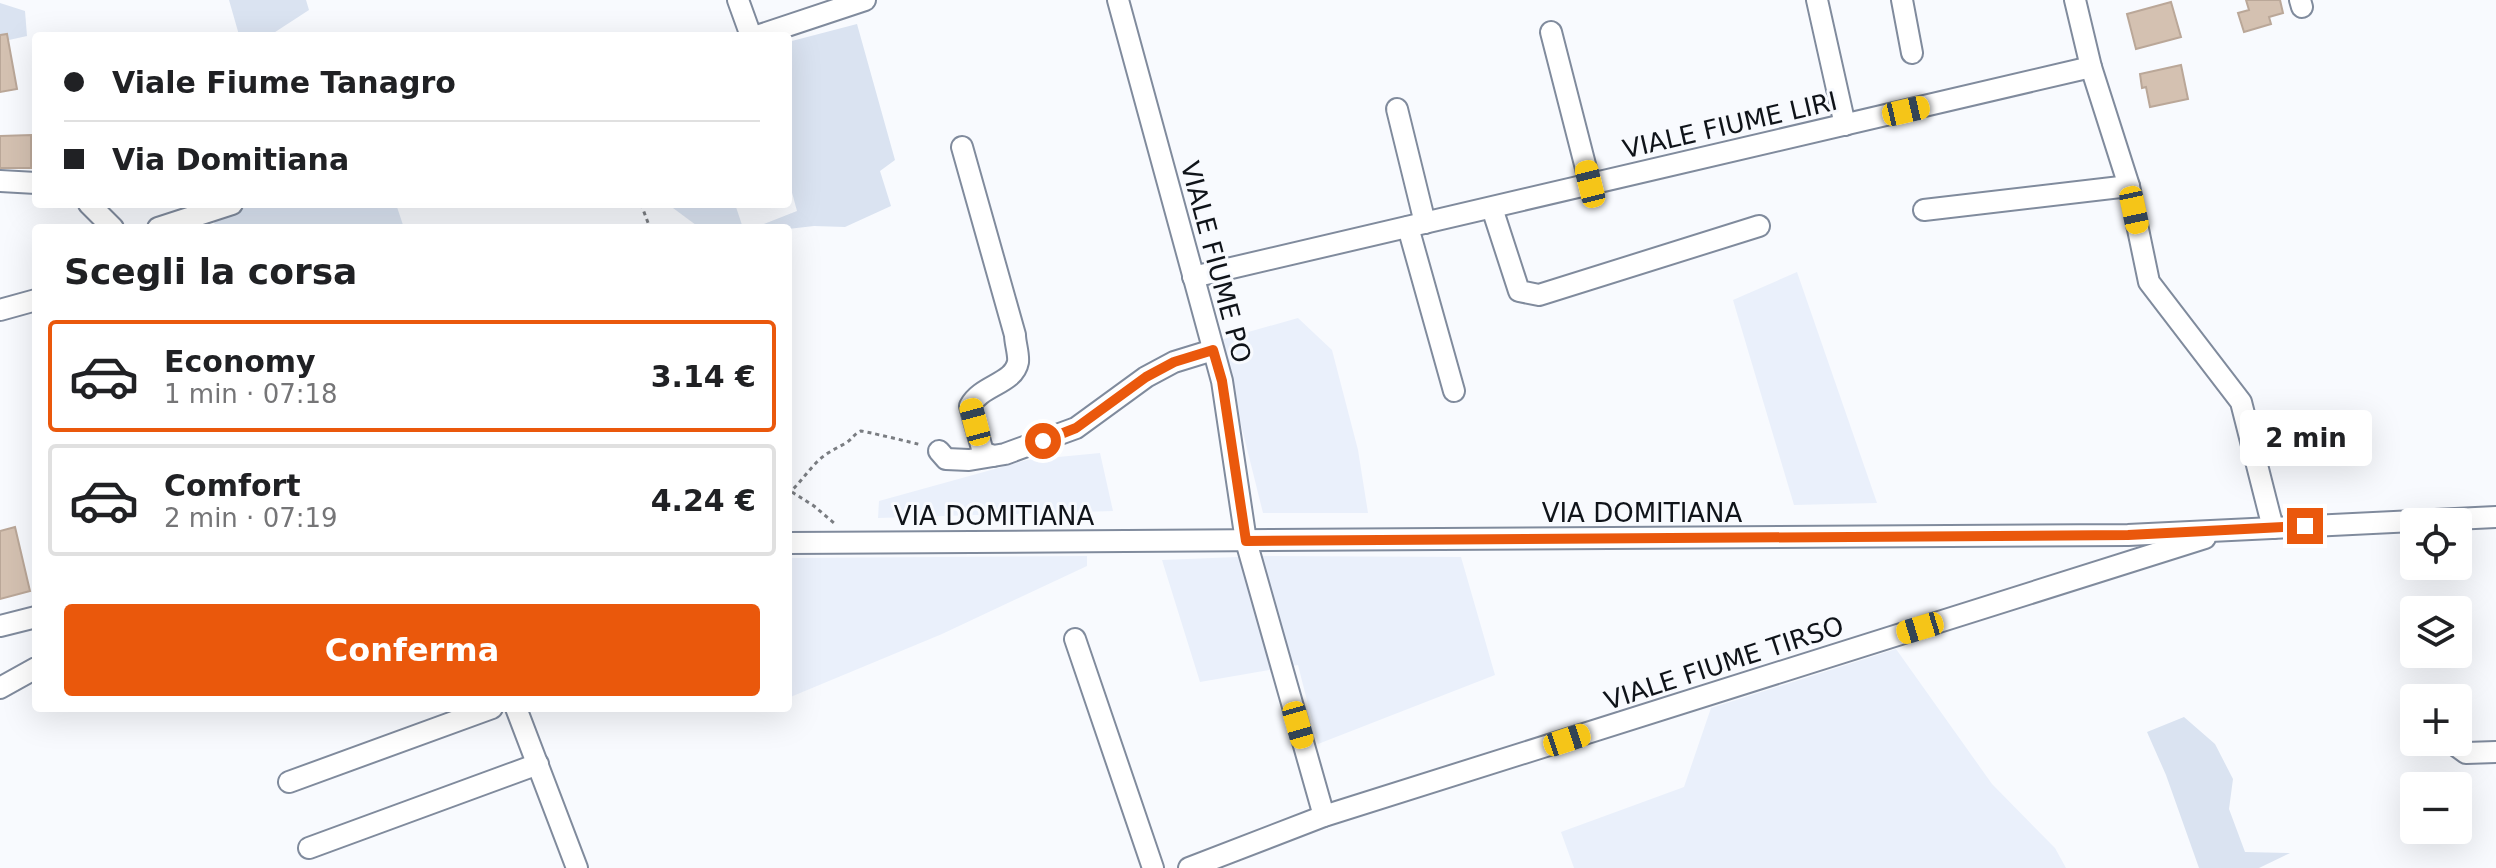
<!DOCTYPE html>
<html lang="it">
<meta charset="utf-8">
<style>
:root{--surface:#fff;--page:#f2f2f2;--text:#202124;--muted:#757577;--line:#e0e0e0;--accent:#ea580c}
body{margin:0;font-family:"DejaVu Sans",sans-serif;background:var(--page);color:var(--text);height:100vh;display:flex;flex-direction:column;font-size:30px;white-space:nowrap}
*{box-sizing:border-box;margin:0}
p{font-size:26px;color:var(--muted)}
.icon{flex:none;width:44px;height:44px;fill:none;stroke:currentColor;stroke-width:2;stroke-linecap:round;stroke-linejoin:round}
.map{position:relative;flex:1;overflow:hidden}
.panel{position:absolute;left:32px;top:224px;width:760px;height:488px;display:flex;flex-direction:column;background:var(--surface);border-radius:8px;box-shadow:0 8px 32px #0002}
.panel>*{flex:none}
.top-card{position:absolute;left:32px;top:32px;width:760px;height:176px;border-radius:8px;box-shadow:0 8px 32px #0002;display:grid;align-content:center;height:176px;padding:0 32px;background:var(--surface)}
.tools{position:absolute;left:2400px;top:508px;display:grid;gap:16px}
.tools a{display:grid;place-items:center;width:72px;height:72px;border-radius:8px;background:var(--surface);box-shadow:0 8px 32px #0002;font-size:40px}
.end{position:absolute;width:36px;height:36px;margin:-18px;border:10px solid #ea580c;background:#fff;box-shadow:0 0 0 4px #fff}
.from{border-radius:50%}
.bubble{position:absolute;height:56px;border-radius:8px;background:var(--surface);box-shadow:0 8px 32px #0002;font-size:26px;font-weight:600;line-height:56px;text-align:center}
.car{position:absolute;width:24px;height:48px;margin:-24px -12px;border-radius:10px;box-shadow:0 0 6px 2px #0007;background:linear-gradient(#f5c518 24%,#345 0 40%,#f5c518 0 76%,#345 0 86%,#f5c518 0)}
.top-card b{display:flex;align-items:center;gap:28px;height:76px;font-size:30px}
.top-card b+b{border-top:2px solid var(--line)}
.top-card i{width:20px;height:20px;background:var(--text)}
ul{padding:0;list-style:none}
li{display:flex;align-items:center;gap:24px;height:112px;margin:0 16px 12px;padding:0 16px;border:4px solid var(--line);border-radius:8px}
li div{flex:1}
li b{display:block;font-size:30px}
li em{font-style:normal;font-weight:600}
li.selected{border-color:var(--accent)}
li>.icon{width:72px;height:72px;stroke-width:1.5}
h2{padding:0 32px;font-size:36px;line-height:96px}
.cta{display:flex;gap:16px;margin-top:auto;padding:16px 32px}
.cta a{flex:1;height:92px;border-radius:8px;background:var(--accent);color:#fff;font-size:32px;font-weight:600;line-height:92px;text-align:center}
.map>svg:first-child{display:block}
</style>
<div class="map">
<svg width="2496" height="868" viewBox="0 0 2496 868">
<rect width="100%" height="100%" fill="#f8fafe"/>
<g fill="#eaf0fb">
<path d="M 1797,272 L 1877,503 L 1794,505 L 1733,300 Z"/>
<path d="M 1298,318 L 1332,350 L 1358,450 L 1368,513 L 1263,513 L 1220,340 Z"/>
<path d="M 1100,453 L 1113,511 L 878,518 L 879,501 L 1027,460 Z"/>
<path d="M 1087,556 L 1087,566 L 942,634 L 788,698 L 788,558 Z"/>
<path d="M 1262,556 L 1461,557 L 1495,675 L 1318,744 L 1298,665 L 1200,682 L 1162,560 Z"/>
<path d="M 1896,649 L 1992,784 L 2055,848 L 2066,868 L 1574,868 L 1561,832 L 1684,787 L 1711,708 Z"/>
</g>
<g fill="#dae3f1">
<path d="M 229,0 L 306,0 L 309,10 L 269,36 L 236,36 L 239,35 Z"/>
<path d="M 0,3 L 25,11 L 27,36 L 0,42 Z"/>
<path d="M 857,24 L 895,160 L 880,171 L 891,206 L 845,227 L 814,226 L 788,229 L 754,228 L 797,211 L 788,178 L 788,42 Z"/>
<path d="M 208,204 L 396,204 L 404,228 L 216,228 Z"/>
<path d="M 677,204 L 735,204 L 743,228 L 700,228 L 673,208 Z"/>
<path d="M 2184,717 L 2215,744 L 2233,779 L 2229,809 L 2245,852 L 2290,853 L 2259,868 L 2199,868 L 2166,775 L 2147,732 Z"/>
</g>
<g fill="#d4c1b1" stroke="#baa798" stroke-width="2">
<path d="M 2246,0 L 2280,0 L 2283,13 L 2269,17 L 2271,24 L 2244,32 L 2238,13 L 2249,10 Z"/>
<path d="M 2171,2 L 2181,37 L 2136,49 L 2127,14 Z"/>
<path d="M 7,34 L 17,89 L 0,92 L 0,35 Z"/>
<path d="M 2181,65 L 2188,99 L 2150,107 L 2146,87 L 2142,88 L 2140,74 Z"/>
<path d="M 31,135 L 31,168 L 0,168 L 0,136 Z"/>
<path d="M 15,527 L 30,591 L 0,599 L 0,531 Z"/>
</g>
<g fill="none" stroke-linecap="round" stroke-linejoin="round">
<g stroke="#808b9d" stroke-width="24">
<g id="minor">
<path d="M 738,0 L 751,36"/>
<path d="M 1118,0 L 1222,381 L 1246,541 L 1324,816"/>
<path d="M 1817,0 L 1845,125"/>
<path d="M 1902,0 L 1912,53"/>
<path d="M 2075,0 L 2091,67 L 2129,186 L 2149,282 L 2241,402 L 2273,528"/>
<path d="M 2300,0 L 2302,7"/>
<path d="M 1551,32 L 1590,184"/>
<path d="M 757,36 L 865,0"/>
<path d="M 1397,109 L 1425,223"/>
<path d="M 962,147 L 1015,335 C 1015,343 1019,354 1018,362 C 1014,384 981,385 970,406 L 983,452 L 993,456 L 1005,454 L 1076,428 L 1146,377 L 1174,362 L 1213,350"/>
<path d="M 0,181 L 36,183"/>
<path d="M 89,204 L 113,228"/>
<path d="M 1492,208 L 1519,291 L 1539,295 L 1759,226"/>
<path d="M 1924,210 L 2129,186"/>
<path d="M 1408,227 L 1454,391"/>
<path d="M 158,228 L 232,204"/>
<path d="M 1193,277 L 2091,67"/>
<path d="M 0,310 L 36,300"/>
<path d="M 939,451 L 946,459 L 969,460 L 993,456"/>
<path d="M 788,543 L 2128,535 L 2496,517"/>
<path d="M 0,626 L 36,617"/>
<path d="M 1075,639 L 1153,868"/>
<path d="M 0,688 L 36,668"/>
<path d="M 516,708 L 577,868"/>
<path d="M 2451,742 L 2466,753 L 2496,752"/>
<path d="M 289,782 L 492,708"/>
<path d="M 309,848 L 538,764"/>
<path d="M 1189,868 L 1324,816 L 2205,538"/>
</g>
</g>
<g stroke="#7a7d82" stroke-width="3" stroke-dasharray="4 4" stroke-linecap="butt">
<path d="M 641,204 L 650,228"/>
<path d="M 788,490 L 790,492 C 801,482 809,469 820,459 C 828,452 837,448 846,443 C 852,439 855,433 861,431 C 864,431 914,443 922,445"/>
<path d="M 792,492 L 814,506 L 834,523"/>
</g>
<use href="#minor" stroke="#fff" stroke-width="20"/>
</g>
<g fill="none" stroke-linecap="round" stroke-linejoin="round">
<path stroke="#ea580c" stroke-width="10" d="M 1043,441 L 1076,428 L 1146,377 L 1174,362 L 1213,350 L 1222,381 L 1246,541 L 2128,535 L 2305,526"/>
</g>
<g text-anchor="middle" stroke-width="6" stroke-linejoin="round" paint-order="stroke">
<g font-size="26" fill="#0f1319" stroke="#f8fafe">
<text transform="translate(1730 125) rotate(-13)" y="9">VIALE FIUME LIRI</text>
<text transform="translate(1216 262) rotate(75)" y="9">VIALE FIUME PO</text>
<text x="1642" y="522">VIA DOMITIANA</text>
<text x="994" y="525">VIA DOMITIANA</text>
<text transform="translate(1724 663) rotate(-18)" y="9">VIALE FIUME TIRSO</text>
</g>
</g>
</svg>
<div class="tools">
<a><svg class="icon" aria-label="locate" viewBox="0 0 24 24"><circle cx="12" cy="12" r="6"/><path d="M12 2v4M12 18v4M2 12h4M18 12h4"/></svg></a>
<a><svg class="icon" aria-label="layers" viewBox="0 0 24 24"><path d="M12 4l9 5-9 5-9-5zM3 14l9 5 9-5"/></svg></a>
<a>+</a>
<a>−</a>
</div>
<i class="end from" style="left:1043px;top:441px"></i>
<i class="end" style="left:2305px;top:526px"></i>
<div class="bubble" style="left:2240px;top:410px;width:132px">2 min</div>
<i class="car" style="left:1906px;top:111px;rotate:77deg"></i>
<i class="car" style="left:1590px;top:184px;rotate:346deg"></i>
<i class="car" style="left:2134px;top:210px;rotate:168deg"></i>
<i class="car" style="left:975px;top:422px;rotate:345deg"></i>
<i class="car" style="left:1920px;top:628px;rotate:253deg"></i>
<i class="car" style="left:1298px;top:725px;rotate:164deg"></i>
<i class="car" style="left:1567px;top:740px;rotate:72deg"></i>
<div class="top-card">
<b><i class="from"></i>Viale Fiume Tanagro</b>
<b><i></i>Via Domitiana</b>
</div>
<section class="panel">
<h2>Scegli la corsa</h2>
<ul>
<li class="selected"><svg class="icon" aria-label="car" viewBox="0 0 24 24"><path d="M5 17H2v-5l4-1 3-4h7l3 4 3 1v5h-3M9 17h6M6 11h13"/><circle cx="7" cy="17" r="2"/><circle cx="17" cy="17" r="2"/></svg><div><b>Economy</b><p>1 min · 07:18</p></div><em>3.14 €</em></li>
<li><svg class="icon" aria-label="car" viewBox="0 0 24 24"><path d="M5 17H2v-5l4-1 3-4h7l3 4 3 1v5h-3M9 17h6M6 11h13"/><circle cx="7" cy="17" r="2"/><circle cx="17" cy="17" r="2"/></svg><div><b>Comfort</b><p>2 min · 07:19</p></div><em>4.24 €</em></li>
</ul>
<div class="cta"><a>Conferma</a></div>
</section>
</div>
